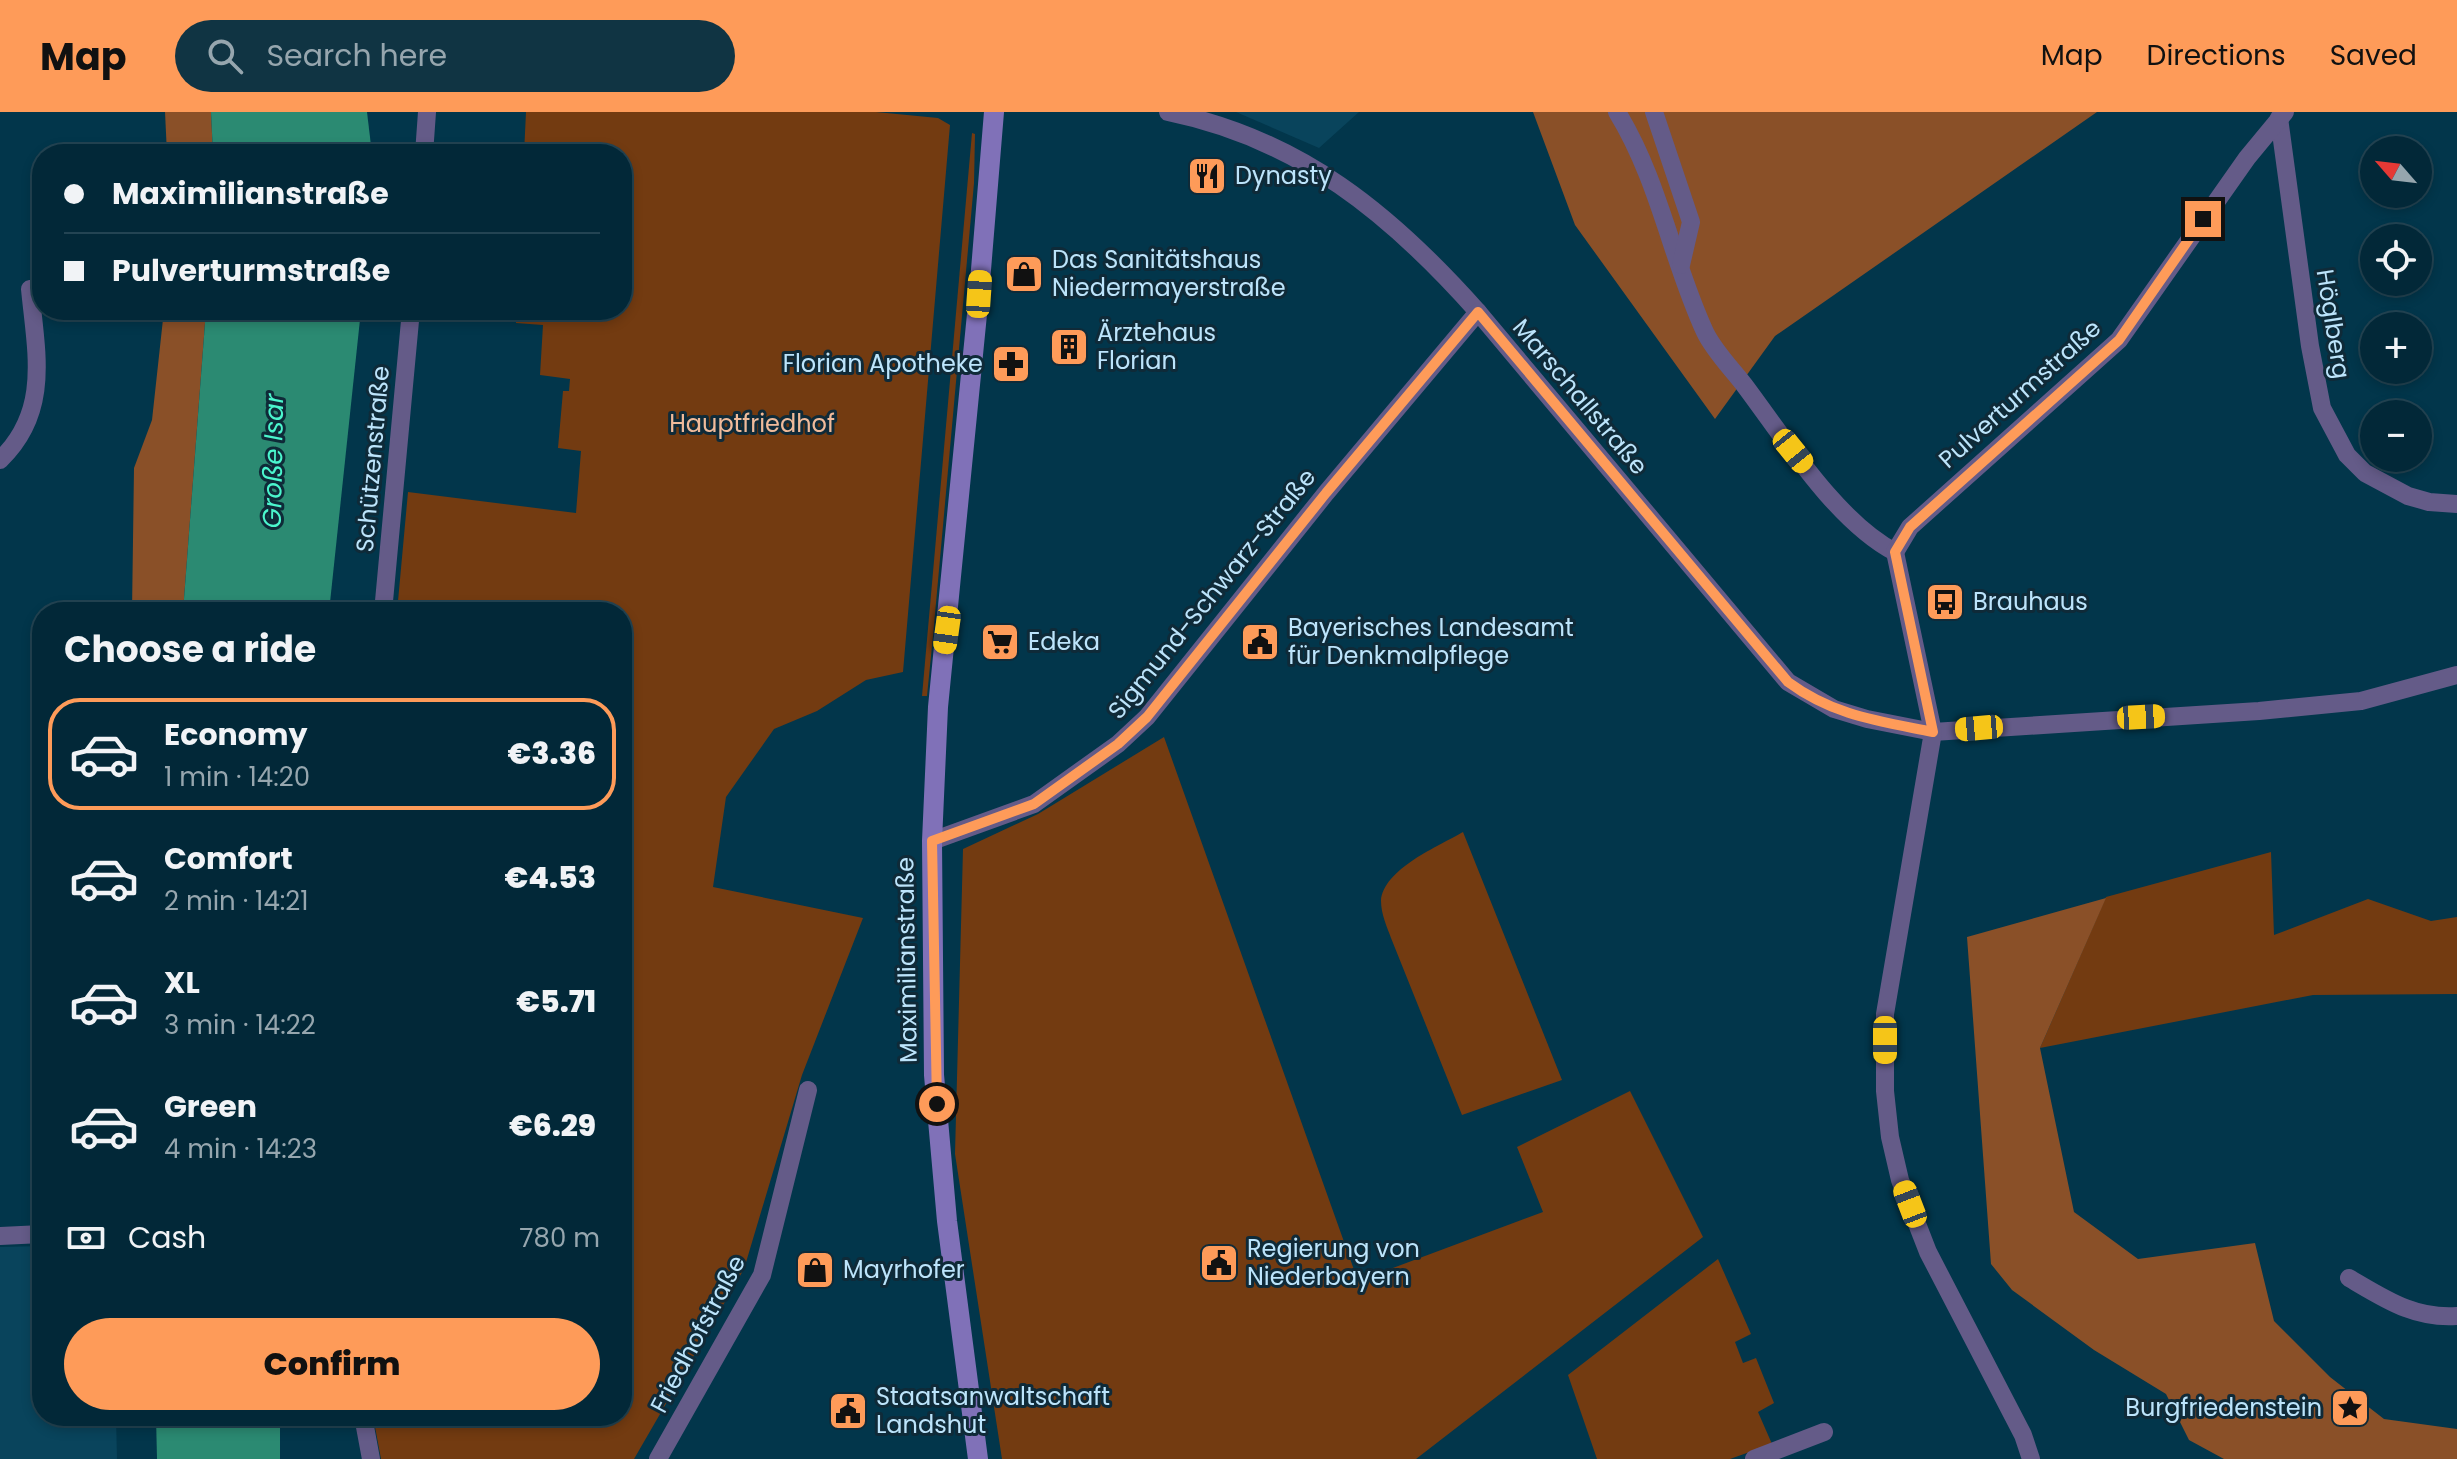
<!DOCTYPE html>
<meta charset="utf-8">
<style>
:root{--surface:#022838;--page:#103443;--text:#f1f3f6;--muted:#96a6ae;--line:#234453;--accent:#fe9b59}
body{margin:0;font-family:Poppins,sans-serif;background:var(--page);color:var(--text);height:100vh;display:flex;flex-direction:column;font-size:30px;white-space:nowrap}
*{box-sizing:border-box;margin:0}
p{font-size:26px;color:var(--muted)}
.icon{flex:none;width:44px;height:44px;fill:none;stroke:currentColor;stroke-width:2;stroke-linecap:round;stroke-linejoin:round}
.map{position:relative;flex:1;overflow:hidden}
.panel{position:absolute;left:32px;top:490px;width:600px;height:824px;display:flex;flex-direction:column;background:var(--surface);border-radius:32px;box-shadow:0 4px 12px #0003,0 0 0 2px var(--line)}
.panel>*{flex:none}
.guide{position:absolute;left:32px;top:32px;width:600px;height:176px;border-radius:32px;box-shadow:0 4px 12px #0003,0 0 0 2px var(--line);display:grid;align-content:center;height:176px;padding:0 32px;background:var(--surface)}
.needle{width:52px;rotate:298deg}
.buttons{position:absolute;left:2360px;top:24px;display:grid;gap:16px}
.buttons a{display:grid;place-items:center;width:72px;height:72px;border-radius:50%;background:var(--surface);box-shadow:0 4px 12px #0003,0 0 0 2px var(--line);font-size:40px}
.end{position:absolute;width:36px;height:36px;margin:-18px;border:10px solid #fe9b59;background:#111;box-shadow:0 0 0 4px #111}
.from{border-radius:50%}
.car{position:absolute;width:24px;height:48px;margin:-24px -12px;border-radius:10px;box-shadow:0 0 6px 2px #0007;background:linear-gradient(#f5c518 24%,#345 0 40%,#f5c518 0 76%,#345 0 86%,#f5c518 0)}
.guide b{display:flex;align-items:center;gap:28px;height:76px;font-size:30px}
.guide b+b{border-top:2px solid var(--line)}
.guide i{width:20px;height:20px;background:var(--text)}
ul{padding:0;list-style:none}
li{display:flex;align-items:center;gap:24px;height:112px;margin:0 16px 12px;padding:0 16px;border:4px solid transparent;border-radius:32px}
li div{flex:1}
li b{display:block;font-size:30px}
li em{font-style:normal;font-weight:800}
li.selected{border-color:var(--accent)}
li>.icon{width:72px;height:72px;stroke-width:1.5}
h2{padding:0 32px;font-size:36px;line-height:96px}
.pay{display:flex;align-items:center;gap:20px;height:88px;padding:0 32px;font-size:30px}
.pay p{margin-inline-start:auto}
.button{display:flex;gap:16px;margin-top:auto;padding:16px 32px}
.button a{flex:1;height:92px;border-radius:48px;background:var(--accent);color:#111;font-size:32px;font-weight:800;line-height:92px;text-align:center}
header{display:flex;align-items:center;gap:48px;box-sizing:border-box;height:112px;padding:0 40px;background:var(--accent);color:#111}
header strong{font-size:38px}
nav{display:flex;gap:44px;margin-inline-start:auto;font-size:28px}
.search{width:560px;height:72px;background:var(--page);display:flex;align-items:center;gap:20px;box-sizing:border-box;padding:0 28px;border-radius:44px;color:var(--muted);font-size:30px}
.map>svg:first-child{display:block}
</style>
<header>
<strong>Map</strong>
<div class="search"><svg class="icon" aria-label="search" viewBox="0 0 24 24"><circle cx="10" cy="10" r="6"/><path d="M15 15l6 6"/></svg>Search here</div>
<nav><a>Map</a><a>Directions</a><a>Saved</a></nav>
</header>
<div class="map">
<svg width="2457" height="1347" viewBox="0 0 2457 1347">
<rect width="100%" height="100%" fill="#02364b"/>
<g fill="#09445c">
<path d="M 1236,0 L 1359,0 L 1319,36 Z"/>
<path d="M 42,1134 L 42,1304 L 116,1304 L 117,1347 L 0,1347 L 0,1135 Z"/>
</g>
<g fill="#733b11">
<path d="M 526,0 L 876,0 L 938,6 L 950,13 L 903,560 L 866,568 L 817,599 L 774,617 L 726,685 L 713,775 L 863,806 L 802,963 L 744,1157 L 634,1347 L 381,1347 L 373,1304 L 622,1304 L 622,500 L 397,500 L 408,380 L 576,401 L 581,339 L 558,336 L 563,279 L 569,279 L 570,267 L 540,263 L 543,213 L 516,211 L 516,198 L 622,198 L 622,42 L 524,42 Z"/>
<path d="M 972,21 L 975,22 L 974,71 L 933,524 L 927,584 L 922,584 Z"/>
<path d="M 1164,625 L 1358,1169 L 1543,1100 L 1517,1035 L 1630,979 L 1703,1125 L 1416,1347 L 1002,1347 L 955,1042 L 963,737 L 1038,702 Z"/>
<path d="M 1463,720 L 1562,968 L 1462,1003 L 1391,826 C 1387,815 1381,802 1381,789 C 1383,757 1439,734 1463,720 Z"/>
<path d="M 2271,740 L 2274,823 L 2368,787 L 2431,809 L 2457,805 L 2457,882 L 2313,883 L 2040,936 L 2106,785 Z"/>
<path d="M 1718,1147 L 1751,1222 L 1735,1230 L 1743,1251 L 1756,1246 L 1774,1291 L 1758,1300 L 1772,1332 L 1730,1347 L 1597,1347 L 1568,1263 Z"/>
</g>
<g fill="#8a5028">
<path d="M 165,0 L 211,0 L 213,42 L 167,42 Z"/>
<path d="M 1533,0 L 2097,0 L 1775,224 L 1715,307 L 1575,113 Z"/>
<path d="M 164,198 L 206,198 L 183,500 L 132,500 L 134,356 L 152,308 Z"/>
<path d="M 2106,786 L 2040,936 L 2074,1100 L 2138,1147 L 2255,1131 L 2274,1209 L 2330,1265 L 2384,1307 L 2457,1317 L 2457,1347 L 2224,1347 L 2189,1328 L 2166,1282 L 2094,1238 L 2012,1178 L 1991,1152 L 1967,825 Z"/>
</g>
<g fill="#2b8a72">
<path d="M 211,0 L 367,0 L 372,42 L 213,42 Z"/>
<path d="M 206,198 L 361,198 L 329,500 L 183,500 Z"/>
<path d="M 156,1304 L 280,1304 L 280,1347 L 157,1347 Z"/>
</g>
<g fill="none" stroke-linecap="round" stroke-linejoin="round">
<g stroke="#645b88" stroke-width="18">
<path d="M 1168,0 C 1300,27 1391,102 1478,200 L 1788,570 L 1834,597 L 1867,607 L 1933,620 L 2259,599 L 2361,589 L 2457,563"/>
<path d="M 1617,0 C 1659,68 1672,149 1705,220 C 1714,239 1732,257 1745,274 C 1784,326 1837,410 1895,440"/>
<path d="M 1654,0 L 1691,110 L 1681,153"/>
<path d="M 2279,6 L 2310,234 L 2322,296 L 2347,343 L 2365,361 L 2408,384 L 2429,390 L 2457,392"/>
<path d="M 424,42 L 427,0"/>
<path d="M 0,348 C 51,299 36,240 30,177"/>
<path d="M 1895,440 L 1933,620 L 1885,902 L 1885,979 L 1890,1025 L 1900,1068 L 1928,1140 L 2023,1323 L 2031,1347"/>
<path d="M 1895,440 L 1910,415 L 2119,228 L 2247,46 L 2285,0"/>
<path d="M 383,500 L 411,198"/>
<path d="M 932,729 L 1034,692 L 1118,632 L 1147,605 L 1326,381 L 1478,200"/>
<path d="M 0,1124 L 42,1122"/>
<path d="M 2349,1166 C 2385,1187 2414,1207 2457,1204"/>
<path d="M 363,1304 L 371,1347"/>
<path d="M 658,1347 L 762,1163 L 808,978"/>
<path d="M 1754,1347 L 1824,1320"/>
</g>
<path stroke="#8071b8" stroke-width="20" d="M 978,1347 L 947,1109 L 934,963 L 932,729 L 938,595 L 979,182 L 994,0"/>
</g>
<g fill="none" stroke-linecap="round" stroke-linejoin="round">
<path stroke="#fe9b59" stroke-width="10" d="M 937,992 L 932,729 L 1034,692 L 1118,632 L 1147,605 L 1326,381 L 1478,200 L 1788,570 C 1834,604 1879,609 1933,620 L 1895,440 L 1910,415 L 2119,228 L 2203,107"/>
</g>
<defs>
<g id="restaurant-square" transform="scale(2)"><rect x="-9" y="-9" width="18" height="18" rx="4" fill="#fe9b59" stroke="#0f2a38"/><path d="M-5-6h1v4h1v-4h1v4h1v-4h1v5L-1.5 .5V6h-2V.5L-5-1ZM5-6V6H3V1.5H1.5Q1.5-4 5-6Z" fill="#111"/></g>
<g id="shop-square" transform="scale(2)"><rect x="-9" y="-9" width="18" height="18" rx="4" fill="#fe9b59" stroke="#0f2a38"/><path d="M-5-2.5h2.3a2.7 3.5 0 0 1 5.4 0H5L5.5 6h-11ZM-1.5-2.5h3a1.5 2.3 0 0 0-3 0Z" fill="#111"/></g>
<g id="building-square" transform="scale(2)"><rect x="-9" y="-9" width="18" height="18" rx="4" fill="#fe9b59" stroke="#0f2a38"/><path d="M-4-6H4V6H1V3H-1V6H-4ZM-2.5-4.3h1.7v1.8h-1.7ZM.8-4.3h1.7v1.8H.8ZM-2.5-1h1.7V.8h-1.7ZM.8-1h1.7V.8H.8Z" fill="#111"/></g>
<g id="pharmacy-square" transform="scale(2)"><rect x="-9" y="-9" width="18" height="18" rx="4" fill="#fe9b59" stroke="#0f2a38"/><path d="M-2-6h4v4h4v4h-4v4h-4v-4h-4v-4h4Z" fill="#111"/></g>
<g id="bus-square" transform="scale(2)"><rect x="-9" y="-9" width="18" height="18" rx="4" fill="#fe9b59" stroke="#0f2a38"/><path d="M-5-6H5V4H4V6H2V4H-2V6H-4V4H-5ZM-3.5-4V0h7V-4ZM-3.5 1.2v1.5H-2V1.2ZM2 1.2v1.5H3.5V1.2Z" fill="#111"/></g>
<g id="supermarket-square" transform="scale(2)"><rect x="-9" y="-9" width="18" height="18" rx="4" fill="#fe9b59" stroke="#0f2a38"/><path d="M-6-5.5h2.5l.6 2H6L4.5 2H-2.5L-4.4-4H-6ZM-1.5 3.2a1.3 1.3 0 1 0 .1 0ZM3 3.2a1.3 1.3 0 1 0 .1 0Z" fill="#111"/></g>
<g id="civic-square" transform="scale(2)"><rect x="-9" y="-9" width="18" height="18" rx="4" fill="#fe9b59" stroke="#0f2a38"/><path d="M-.6-6.5H3V-4.5H.6V-3L4-1V1h2V6H-6V1h2V-1L-.6-3ZM-1.2 2.5V6h2.4V2.5Z" fill="#111"/></g>
<g id="sight-square" transform="scale(2)"><rect x="-9" y="-9" width="18" height="18" rx="4" fill="#fe9b59" stroke="#0f2a38"/><path d="M0-6L1.8-2.2L6-1.7L2.9 1.2L3.7 5.4L0 3.3L-3.7 5.4L-2.9 1.2L-6-1.7L-1.8-2.2Z" fill="#111"/></g>
</defs>
<g fill-rule="evenodd">
<use href="#restaurant-square" x="1207" y="64"/>
<use href="#shop-square" x="1024" y="162"/>
<use href="#building-square" x="1069" y="235"/>
<use href="#pharmacy-square" x="1011" y="252"/>
<use href="#bus-square" x="1945" y="490"/>
<use href="#supermarket-square" x="1000" y="530"/>
<use href="#civic-square" x="1260" y="530"/>
<use href="#civic-square" x="1219" y="1151"/>
<use href="#shop-square" x="815" y="1158"/>
<use href="#sight-square" x="2350" y="1296"/>
<use href="#civic-square" x="848" y="1299"/>
</g>
<g text-anchor="middle" stroke-width="6" stroke-linejoin="round" paint-order="stroke">
<g font-size="24" fill="#bce4fb" stroke="#0f2a38" text-anchor="start">
<text x="1235" y="72">Dynasty</text>
<text x="1052" y="156">Das Sanitätshaus<tspan x="1052" dy="28">Niedermayerstraße</tspan></text>
<text x="1097" y="229">Ärztehaus<tspan x="1097" dy="28">Florian</tspan></text>
<text x="983" y="260" text-anchor="end">Florian Apotheke</text>
<text x="1973" y="498">Brauhaus</text>
<text x="1288" y="524">Bayerisches Landesamt<tspan x="1288" dy="28">für Denkmalpflege</tspan></text>
<text x="1028" y="538">Edeka</text>
<text x="1247" y="1145">Regierung von<tspan x="1247" dy="28">Niederbayern</tspan></text>
<text x="843" y="1166">Mayrhofer</text>
<text x="876" y="1293">Staatsanwaltschaft<tspan x="876" dy="28">Landshut</tspan></text>
<text x="2322" y="1304" text-anchor="end">Burgfriedenstein</text>
</g>
<g font-size="24" fill="#bce4fb" stroke="#0f2a38">
<text transform="translate(2333 212) rotate(81)" y="8">Höglberg</text>
<text transform="translate(2020 282) rotate(-42)" y="8">Pulverturmstraße</text>
<text transform="translate(1580 285) rotate(50)" y="8">Marschallstraße</text>
<text transform="translate(373 347) rotate(-85)" y="8">Schützenstraße</text>
<text transform="translate(1212 482) rotate(-51)" y="8">Sigmund-Schwarz-Straße</text>
<text transform="translate(907 848) rotate(-91)" y="8">Maximilianstraße</text>
<text transform="translate(698 1222) rotate(-62)" y="8">Friedhofstraße</text>
</g>
<g font-size="24" fill="#f0bb9b" stroke="#0f2a38">
<text x="752" y="320">Hauptfriedhof</text>
</g>
<g font-size="26" font-style="italic" fill="#4bf6cd" stroke="#0f2a38">
<text transform="translate(273 349) rotate(-89)" y="9">Große Isar</text>
</g>
</g>
</svg>
<div class="buttons">
<a><svg class="needle" viewBox="-14 -14 28 28"><path d="M0-13l5 13h-10z" fill="#e53935"/><path d="M0 13l5-13h-10z" fill="#96a6ae"/></svg></a>
<a><svg class="icon" aria-label="locate" viewBox="0 0 24 24"><circle cx="12" cy="12" r="6"/><path d="M12 2v4M12 18v4M2 12h4M18 12h4"/></svg></a>
<a>+</a>
<a>−</a>
</div>
<i class="end from" style="left:937px;top:992px"></i>
<i class="end" style="left:2203px;top:107px"></i>
<i class="car" style="left:979px;top:182px;rotate:4deg"></i>
<i class="car" style="left:1793px;top:339px;rotate:141deg"></i>
<i class="car" style="left:947px;top:518px;rotate:188deg"></i>
<i class="car" style="left:2141px;top:605px;rotate:87deg"></i>
<i class="car" style="left:1979px;top:616px;rotate:265deg"></i>
<i class="car" style="left:1885px;top:928px;rotate:180deg"></i>
<i class="car" style="left:1910px;top:1092px;rotate:339deg"></i>
<div class="guide">
<b><i class="from"></i>Maximilianstraße</b>
<b><i></i>Pulverturmstraße</b>
</div>
<section class="panel">
<h2>Choose a ride</h2>
<ul>
<li class="selected"><svg class="icon" aria-label="car" viewBox="0 0 24 24"><path d="M5 17H2v-5l4-1 3-4h7l3 4 3 1v5h-3M9 17h6M6 11h13"/><circle cx="7" cy="17" r="2"/><circle cx="17" cy="17" r="2"/></svg><div><b>Economy</b><p>1 min · 14:20</p></div><em>€3.36</em></li>
<li><svg class="icon" aria-label="car" viewBox="0 0 24 24"><path d="M5 17H2v-5l4-1 3-4h7l3 4 3 1v5h-3M9 17h6M6 11h13"/><circle cx="7" cy="17" r="2"/><circle cx="17" cy="17" r="2"/></svg><div><b>Comfort</b><p>2 min · 14:21</p></div><em>€4.53</em></li>
<li><svg class="icon" aria-label="car" viewBox="0 0 24 24"><path d="M5 17H2v-5l4-1 3-4h7l3 4 3 1v5h-3M9 17h6M6 11h13"/><circle cx="7" cy="17" r="2"/><circle cx="17" cy="17" r="2"/></svg><div><b>XL</b><p>3 min · 14:22</p></div><em>€5.71</em></li>
<li><svg class="icon" aria-label="car" viewBox="0 0 24 24"><path d="M5 17H2v-5l4-1 3-4h7l3 4 3 1v5h-3M9 17h6M6 11h13"/><circle cx="7" cy="17" r="2"/><circle cx="17" cy="17" r="2"/></svg><div><b>Green</b><p>4 min · 14:23</p></div><em>€6.29</em></li>
</ul>
<div class="pay"><svg class="icon" aria-label="cash" viewBox="0 0 24 24"><path d="M3 7h18v10H3z"/><circle cx="12" cy="12" r="2"/></svg>Cash<p>780 m</p></div>
<div class="button"><a>Confirm</a></div>
</section>
</div>
